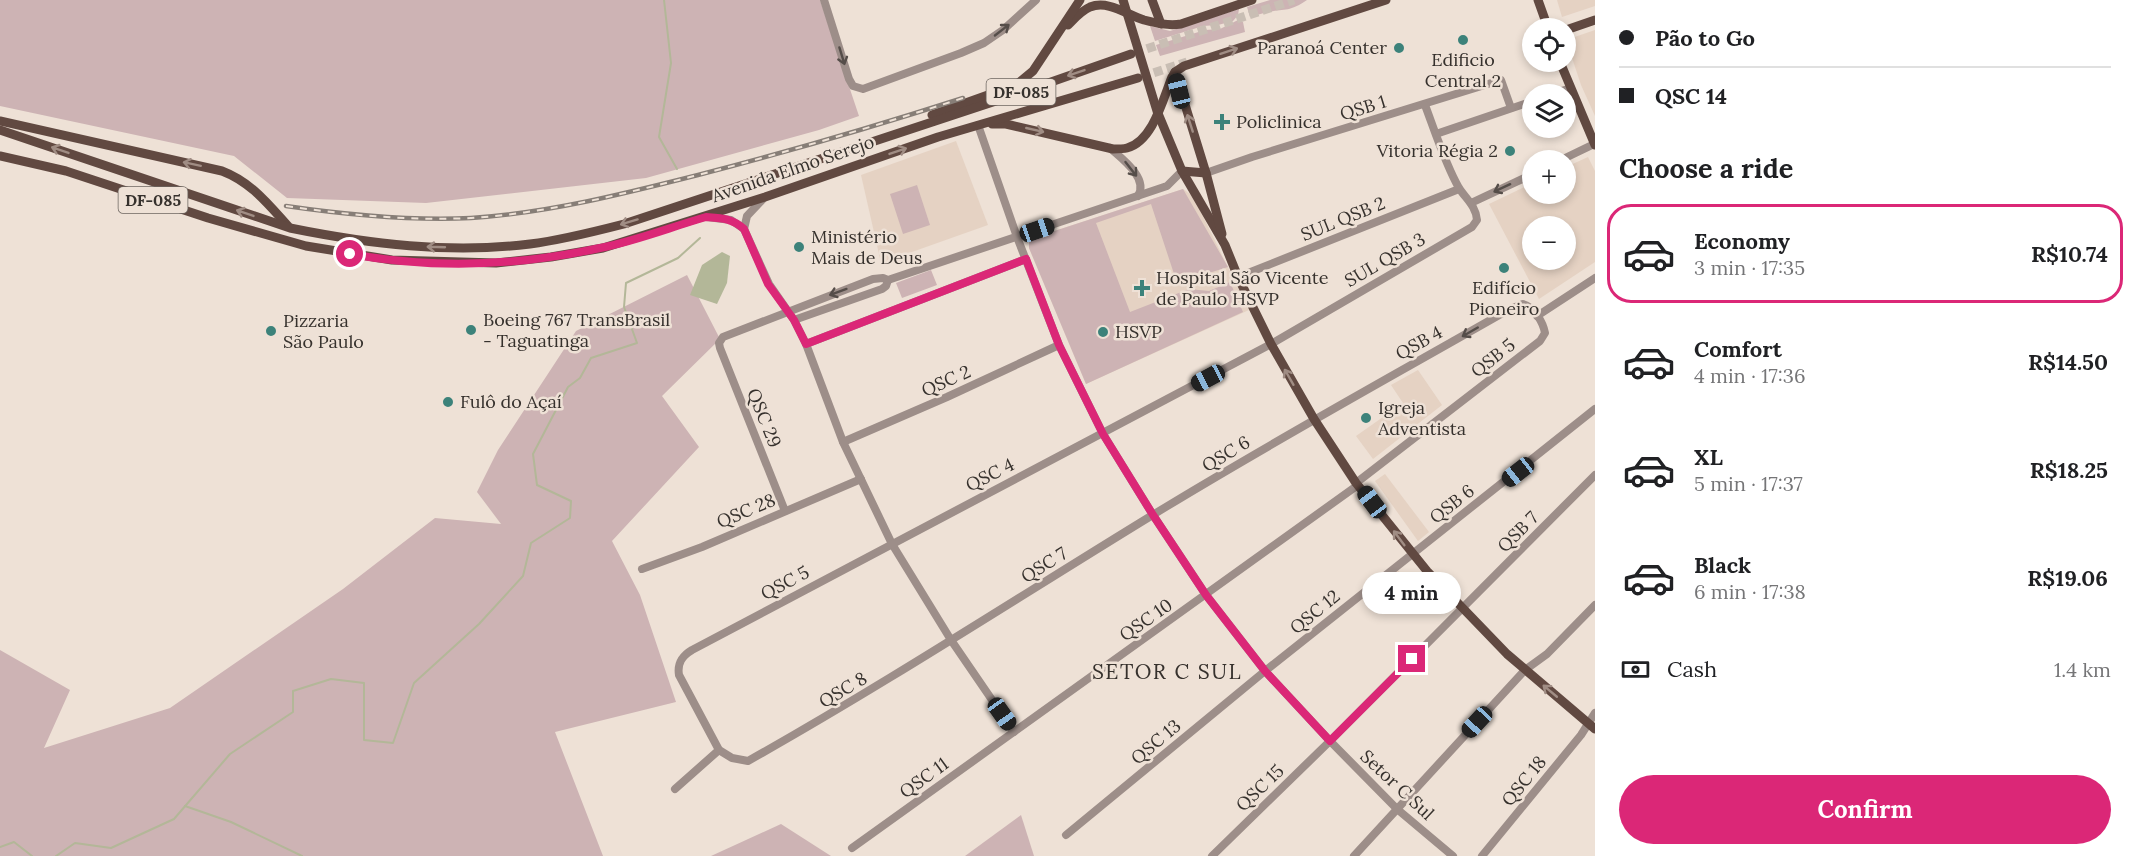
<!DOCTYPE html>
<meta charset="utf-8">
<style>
:root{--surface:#fff;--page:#f2f2f2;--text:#202124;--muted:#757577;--line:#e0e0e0;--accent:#db2777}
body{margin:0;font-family:Lora,serif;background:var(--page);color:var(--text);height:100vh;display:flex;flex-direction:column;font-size:22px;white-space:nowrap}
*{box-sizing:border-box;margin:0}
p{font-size:20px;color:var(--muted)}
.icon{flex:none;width:33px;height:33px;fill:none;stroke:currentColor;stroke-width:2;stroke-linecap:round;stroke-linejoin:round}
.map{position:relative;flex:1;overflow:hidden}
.panel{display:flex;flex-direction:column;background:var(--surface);width:540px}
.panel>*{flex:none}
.guide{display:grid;align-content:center;height:132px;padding:0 24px;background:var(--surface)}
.controls{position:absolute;left:1522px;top:18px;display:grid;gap:12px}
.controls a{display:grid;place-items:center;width:54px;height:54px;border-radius:50%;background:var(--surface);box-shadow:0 3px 9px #0003;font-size:30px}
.end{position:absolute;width:27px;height:27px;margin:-14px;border:8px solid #db2777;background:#fff;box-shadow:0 0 0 3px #fff}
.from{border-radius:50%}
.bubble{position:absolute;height:42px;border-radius:21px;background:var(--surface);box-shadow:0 3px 9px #0003;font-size:20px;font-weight:800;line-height:42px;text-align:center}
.car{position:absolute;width:18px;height:36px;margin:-18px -9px;border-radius:8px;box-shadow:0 0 4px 2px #0007;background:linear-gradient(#222 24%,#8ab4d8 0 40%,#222 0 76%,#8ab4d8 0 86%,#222 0)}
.guide b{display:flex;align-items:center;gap:21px;height:57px;font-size:22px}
.guide b+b{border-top:2px solid var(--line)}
.guide i{width:15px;height:15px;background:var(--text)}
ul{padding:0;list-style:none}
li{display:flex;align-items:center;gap:18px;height:99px;margin:0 12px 9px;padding:0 12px;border:3px solid transparent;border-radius:24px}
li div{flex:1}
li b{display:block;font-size:22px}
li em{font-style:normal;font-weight:800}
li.selected{border-color:var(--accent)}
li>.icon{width:54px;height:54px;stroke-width:1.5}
h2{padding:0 24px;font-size:27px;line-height:72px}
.pay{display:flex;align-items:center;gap:15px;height:66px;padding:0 24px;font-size:22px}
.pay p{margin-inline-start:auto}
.action{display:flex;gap:12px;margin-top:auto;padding:12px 24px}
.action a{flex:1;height:69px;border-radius:36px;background:var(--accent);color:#fff;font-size:24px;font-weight:800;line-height:69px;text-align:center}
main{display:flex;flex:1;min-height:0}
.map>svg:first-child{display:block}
</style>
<main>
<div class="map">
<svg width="1595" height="856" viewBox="0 0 1595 856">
<rect width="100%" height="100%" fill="#eee1d6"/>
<g fill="#e5d2c3" fill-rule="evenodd">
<path d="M 1557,0 L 1595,0 L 1595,6 L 1562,17 Z"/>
<path d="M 1595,30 L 1595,116 L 1581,85 L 1566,40 Z"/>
<path d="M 956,141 L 988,225 L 881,263 L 861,175 Z"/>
<path d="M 1588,157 L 1595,171 L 1595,262 L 1539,299 L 1489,204 L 1533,183 L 1533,194 L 1566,194 L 1566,167 ZM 1566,226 L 1566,260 L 1533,260 L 1533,226 Z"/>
<path d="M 1183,189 L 1190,194 L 1197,204 L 1249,310 L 1086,384 L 1029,248 L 1029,243 L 1033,238 Z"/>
<path d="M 1418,370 L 1442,405 L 1373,459 L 1356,436 L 1403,403 L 1391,385 Z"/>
<path d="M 1385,474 L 1429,532 L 1418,541 L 1375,481 Z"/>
<path d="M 1397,569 L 1421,596 L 1404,611 L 1380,584 Z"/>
</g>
<g fill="#cdb3b4">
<path d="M 0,0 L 820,0 L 859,116 L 819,130 L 646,178 L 426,203 L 287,198 L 234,156 L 0,106 Z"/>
<path d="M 1270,0 L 1307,0 C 1288,13 1284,8 1264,13 C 1259,14 1255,16 1250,17 L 1247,7 Z"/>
<path d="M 1239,9 L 1238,15 L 1233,21 L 1218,25 L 1203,26 L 1155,41 L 1150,26 L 1170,31 Z"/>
<path d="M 1238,20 L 1243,22 L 1245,32 L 1160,56 L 1156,45 L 1205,30 L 1220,29 Z"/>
<path d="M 917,185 L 930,225 L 903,234 L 890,194 Z"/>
<path d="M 1183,189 L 1228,267 L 1177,283 L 1151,204 L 1096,223 L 1130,312 L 1189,289 L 1209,291 L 1230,282 L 1243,312 L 1086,384 L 1029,248 L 1029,243 L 1033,238 Z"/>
<path d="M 931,270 L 937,285 L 902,298 L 896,283 Z"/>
<path d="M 687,275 L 720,339 L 662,396 L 699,447 L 612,541 L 640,595 L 676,702 L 555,732 L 603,856 L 0,856 L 0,650 L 70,690 L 44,748 L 170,708 L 343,589 L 435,518 L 501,524 L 477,492 L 498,450 L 576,331 Z"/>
<path d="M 1021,815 L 1034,856 L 965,856 Z"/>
<path d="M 781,824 L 831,856 L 711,856 Z"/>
</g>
<path fill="#b3b798" d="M 722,252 L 730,256 L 727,283 L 717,304 L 690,295 L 702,265 Z"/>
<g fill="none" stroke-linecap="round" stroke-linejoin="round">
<g stroke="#b3b798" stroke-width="2">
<path d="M 664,0 L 671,63 L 659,137 L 677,169"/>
<path d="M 185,806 L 231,822 L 302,856"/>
<path d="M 0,847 L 14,842 L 32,856"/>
<path d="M 56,856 L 75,843 L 111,848 L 174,819 L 230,754 L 293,712 L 293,691 L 331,679 L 364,683 L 364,740 L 393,743 L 414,683 L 479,624 L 523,576 L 531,543 L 570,518 L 571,501 L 537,485 L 533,454 L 568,387 L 580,378 L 591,358 L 637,343 L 624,307 L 626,283 L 678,258 L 700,238"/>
</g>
<g stroke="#c9beb4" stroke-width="9" stroke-dasharray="9 4.5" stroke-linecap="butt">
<path d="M 1134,53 L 1294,0"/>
<path d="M 1141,77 L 1187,62"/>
</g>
<g stroke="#9d8e89" stroke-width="8">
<path d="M 824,0 L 849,79 L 853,86 L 863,89 L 961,53 L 984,43 L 1003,30 L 1036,0"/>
<path d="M 1552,94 L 1571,88"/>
<path d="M 978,125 L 1017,237 L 1059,345 L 1103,434 L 1153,515 L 1206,595 L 1265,671 L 1330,741 L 1397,809 L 1453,856"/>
<path d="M 1436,134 L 1533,101"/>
<path d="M 1110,148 C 1121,158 1149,178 1138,196"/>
<path d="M 1561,160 L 1594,144"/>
<path d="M 1206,173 L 1252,157 L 1501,80 L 1511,108"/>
<path d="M 1471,203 L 1533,174"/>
<path d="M 707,217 L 731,220 L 744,229 L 769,284 L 794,320 L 806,344 L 843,442 L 892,544 L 951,640 L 1014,732"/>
<path d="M 744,229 L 747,216 L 763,199"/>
<path d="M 1238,277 L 1459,189"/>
<path d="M 1537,316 L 1595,278"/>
<path d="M 794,320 L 882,289 L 886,286 L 888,280"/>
<path d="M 806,344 L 1026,259"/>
<path d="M 843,442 L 947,397 L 1059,345"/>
<path d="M 1356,483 L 1540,341 L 1545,333 C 1543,322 1534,307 1523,304 L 1508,310 C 1389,378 1268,444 1151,516 C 1017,598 885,684 748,761 L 732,758 L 719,750 L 679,675 C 677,663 682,656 692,650 L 1271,344 L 1472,227 L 1477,220 C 1476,206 1466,199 1459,188 C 1446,166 1434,129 1425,105"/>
<path d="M 785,511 L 720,348 L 719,343 L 723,337 L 873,279 L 883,278 L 888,280 L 1167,186 L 1182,171"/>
<path d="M 642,569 L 702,547 L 861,479"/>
<path d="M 675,789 L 719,750"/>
<path d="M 1066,835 L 1265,671 L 1595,409"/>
<path d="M 852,848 L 1358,485"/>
<path d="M 1212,856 L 1330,741 L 1595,475"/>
<path d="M 1354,856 L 1525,670 L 1547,654 L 1595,605"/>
<path d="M 1482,856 L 1581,735 L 1595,713"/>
</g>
<g stroke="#614941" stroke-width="9">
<path d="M 1123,0 L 1157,111 L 1182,171 L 1225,245 L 1238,277 L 1271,344 L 1314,419 L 1356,483 L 1427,571 L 1507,654 L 1595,729"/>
<path d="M 1152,0 L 1161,24"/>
<path d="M 1538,0 L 1548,28"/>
<path d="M 1068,25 C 1075,18 1081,11 1090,7 C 1108,0 1126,14 1144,20 C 1156,23 1168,26 1181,24 L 1252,0"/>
<path d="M 1566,30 L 1595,20"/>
<path d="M 1560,62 L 1595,145"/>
<path d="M 1175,72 L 1206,173 L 1222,234"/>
<path d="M 932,115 L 1016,85 L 1033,71 L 1080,0"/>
<path d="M 0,121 L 222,171 C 251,182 268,204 288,226"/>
<path d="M 992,124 L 1006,124 L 1113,149 C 1117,149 1123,149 1127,148 C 1153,141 1163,99 1172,77 L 1175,72 L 1184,66 L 1386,0"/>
<path d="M 0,130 L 290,228 C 369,244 450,254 530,244 C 562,240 593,232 624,224 L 1008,97 L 1131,54"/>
<path d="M 0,156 L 66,171 L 208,218 L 306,246 L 392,260 L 496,263 L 551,257 L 603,248 L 765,197 L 938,137 L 1138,78"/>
<path d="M 1182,171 L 1206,173"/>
</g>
<g stroke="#877e77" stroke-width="4.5">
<path id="rail" d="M 286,206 C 348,215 409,221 471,218 C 548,213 623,194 698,175 C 787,152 876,126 963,98"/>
</g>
<use href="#rail" stroke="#eee1d6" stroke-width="2" stroke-dasharray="7" stroke-linecap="butt"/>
</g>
<defs><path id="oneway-shaft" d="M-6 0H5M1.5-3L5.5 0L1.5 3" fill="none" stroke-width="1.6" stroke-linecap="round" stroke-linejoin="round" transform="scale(1.5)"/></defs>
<g stroke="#554d49">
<use href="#oneway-shaft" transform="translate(1002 30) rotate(-38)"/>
<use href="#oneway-shaft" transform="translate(842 56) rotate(73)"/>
<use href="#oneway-shaft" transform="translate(1131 169) rotate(52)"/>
<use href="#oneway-shaft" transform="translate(1502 188) rotate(155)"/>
<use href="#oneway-shaft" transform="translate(838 292) rotate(160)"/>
<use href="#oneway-shaft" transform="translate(1470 332) rotate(150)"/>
</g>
<g stroke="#a08d84">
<use href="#oneway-shaft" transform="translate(1229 51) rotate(-18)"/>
<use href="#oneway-shaft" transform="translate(1076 73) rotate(161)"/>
<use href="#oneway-shaft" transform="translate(1190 123) rotate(-108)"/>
<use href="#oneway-shaft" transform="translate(1035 130) rotate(13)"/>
<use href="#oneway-shaft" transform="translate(60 150) rotate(-161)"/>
<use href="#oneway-shaft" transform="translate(898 151) rotate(-19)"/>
<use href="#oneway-shaft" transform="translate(192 164) rotate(-168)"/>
<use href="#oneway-shaft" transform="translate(245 213) rotate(-161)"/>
<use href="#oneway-shaft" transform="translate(629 222) rotate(163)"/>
<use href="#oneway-shaft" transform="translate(436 247) rotate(-178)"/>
<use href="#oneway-shaft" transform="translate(1289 377) rotate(-120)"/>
<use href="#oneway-shaft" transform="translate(1399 538) rotate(-127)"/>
<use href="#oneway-shaft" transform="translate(1550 691) rotate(-140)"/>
</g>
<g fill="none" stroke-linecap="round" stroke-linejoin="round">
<path stroke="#db2777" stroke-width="8" d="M 350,254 C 433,269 518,266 600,248 C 636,241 671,227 706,217 C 721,218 732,218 744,229 L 768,284 L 794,320 L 806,344 L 1026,259 L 1059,345 L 1103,434 L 1153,515 L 1206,595 L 1265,671 L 1330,741 L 1412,659"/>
</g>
<g fill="#3c827a" stroke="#eee1d6" stroke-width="2">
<circle cx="1463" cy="40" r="6"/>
<circle cx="1399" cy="48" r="6"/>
<path d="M1219 113h6v6h6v6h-6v6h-6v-6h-6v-6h6z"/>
<circle cx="1510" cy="151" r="6"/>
<circle cx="799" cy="247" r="6"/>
<circle cx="1504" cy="268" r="6"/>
<path d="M1139 279h6v6h6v6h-6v6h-6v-6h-6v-6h6z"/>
<circle cx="471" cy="330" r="6"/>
<circle cx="271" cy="331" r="6"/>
<circle cx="1103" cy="332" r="6"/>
<circle cx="448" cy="402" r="6"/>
<circle cx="1366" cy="418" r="6"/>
</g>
<g text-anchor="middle" stroke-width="5" stroke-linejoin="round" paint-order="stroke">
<g fill="#eee1d6" stroke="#6d6660" stroke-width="1.5">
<rect x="986.5" y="79" width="69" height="26" rx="4.5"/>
<rect x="118.5" y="187" width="69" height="26" rx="4.5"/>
</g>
<g font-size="16" font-weight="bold" fill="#36312d">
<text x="1021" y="98">DF-085</text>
<text x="153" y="206">DF-085</text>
</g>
<g font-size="18" fill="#36312d" stroke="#eee1d6" text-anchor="start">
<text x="1387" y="54" text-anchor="end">Paranoá Center</text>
<text x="1463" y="66" text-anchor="middle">Edificio<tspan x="1463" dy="21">Central 2</tspan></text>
<text x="1236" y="128">Policlinica</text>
<text x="1498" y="157" text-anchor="end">Vitoria Régia 2</text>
<text x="811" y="243">Ministério<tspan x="811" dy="21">Mais de Deus</tspan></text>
<text x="1156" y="284">Hospital São Vicente<tspan x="1156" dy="21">de Paulo HSVP</tspan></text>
<text x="1504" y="294" text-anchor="middle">Edifício<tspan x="1504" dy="21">Pioneiro</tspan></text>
<text x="483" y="326">Boeing 767 TransBrasil<tspan x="483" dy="21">- Taguatinga</tspan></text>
<text x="283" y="327">Pizzaria<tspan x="283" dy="21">São Paulo</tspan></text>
<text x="1115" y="338">HSVP</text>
<text x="460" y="408">Fulô do Açaí</text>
<text x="1378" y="414">Igreja<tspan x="1378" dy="21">Adventista</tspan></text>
</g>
<g font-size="18" fill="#36312d" stroke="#eee1d6">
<text transform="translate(1363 108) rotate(-17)" y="6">QSB 1</text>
<text transform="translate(793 169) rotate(-19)" y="6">Avenida Elmo Serejo</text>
<text transform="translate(1343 219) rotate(-22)" y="6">SUL QSB 2</text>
<text transform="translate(1385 260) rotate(-30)" y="6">SUL QSB 3</text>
<text transform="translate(1419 343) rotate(-29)" y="6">QSB 4</text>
<text transform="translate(1493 358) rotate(-38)" y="6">QSB 5</text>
<text transform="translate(946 381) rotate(-24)" y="6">QSC 2</text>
<text transform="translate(764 418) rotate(68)" y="6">QSC 29</text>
<text transform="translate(1226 454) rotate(-31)" y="6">QSC 6</text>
<text transform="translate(990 475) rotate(-27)" y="6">QSC 4</text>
<text transform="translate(1452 504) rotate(-38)" y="6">QSB 6</text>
<text transform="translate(746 511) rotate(-23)" y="6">QSC 28</text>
<text transform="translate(1518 532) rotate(-45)" y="6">QSB 7</text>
<text transform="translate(1044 565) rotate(-32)" y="6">QSC 7</text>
<text transform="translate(785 583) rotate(-28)" y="6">QSC 5</text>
<text transform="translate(1315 612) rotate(-39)" y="6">QSC 12</text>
<text transform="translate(1146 620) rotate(-35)" y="6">QSC 10</text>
<text transform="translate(843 690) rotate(-31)" y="6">QSC 8</text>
<text transform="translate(1156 742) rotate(-40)" y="6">QSC 13</text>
<text transform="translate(924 778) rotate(-36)" y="6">QSC 11</text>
<text transform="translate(1524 781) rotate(-51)" y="6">QSC 18</text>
<text transform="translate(1397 785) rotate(43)" y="6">Setor C Sul</text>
<text transform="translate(1260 788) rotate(-44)" y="6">QSC 15</text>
</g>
<g font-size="21" letter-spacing="1.5" fill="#36312d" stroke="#eee1d6">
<text x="1167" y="679">SETOR C SUL</text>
</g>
</g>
</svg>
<div class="controls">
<a><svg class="icon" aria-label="locate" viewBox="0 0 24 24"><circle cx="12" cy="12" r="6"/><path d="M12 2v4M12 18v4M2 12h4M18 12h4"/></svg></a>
<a><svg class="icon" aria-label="layers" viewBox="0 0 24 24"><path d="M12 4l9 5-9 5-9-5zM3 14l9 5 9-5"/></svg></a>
<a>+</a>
<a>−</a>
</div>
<i class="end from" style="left:350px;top:254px"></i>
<i class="end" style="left:1412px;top:659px"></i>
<div class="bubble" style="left:1362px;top:572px;width:99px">4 min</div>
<i class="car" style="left:1179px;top:91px;rotate:346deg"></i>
<i class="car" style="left:1037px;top:230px;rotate:71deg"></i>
<i class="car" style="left:1208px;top:378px;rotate:242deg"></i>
<i class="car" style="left:1518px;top:472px;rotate:232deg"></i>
<i class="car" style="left:1372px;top:502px;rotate:323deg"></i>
<i class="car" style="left:1002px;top:714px;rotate:145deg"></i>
<i class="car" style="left:1477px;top:722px;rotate:223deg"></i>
</div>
<section class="panel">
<div class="guide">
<b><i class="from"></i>Pão to Go</b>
<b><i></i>QSC 14</b>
</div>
<h2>Choose a ride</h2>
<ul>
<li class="selected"><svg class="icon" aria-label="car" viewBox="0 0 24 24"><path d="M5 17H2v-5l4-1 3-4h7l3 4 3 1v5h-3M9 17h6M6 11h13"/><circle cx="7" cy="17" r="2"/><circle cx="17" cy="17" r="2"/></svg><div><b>Economy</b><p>3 min · 17:35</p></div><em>R$10.74</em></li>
<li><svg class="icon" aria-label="car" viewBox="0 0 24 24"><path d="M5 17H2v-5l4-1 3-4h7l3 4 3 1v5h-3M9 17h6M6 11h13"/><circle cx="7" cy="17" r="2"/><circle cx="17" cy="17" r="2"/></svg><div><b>Comfort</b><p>4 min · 17:36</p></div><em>R$14.50</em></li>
<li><svg class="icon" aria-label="car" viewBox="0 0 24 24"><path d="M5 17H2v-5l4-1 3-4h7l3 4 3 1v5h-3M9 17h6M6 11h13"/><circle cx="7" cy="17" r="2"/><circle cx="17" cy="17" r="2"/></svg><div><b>XL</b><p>5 min · 17:37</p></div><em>R$18.25</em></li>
<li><svg class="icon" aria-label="car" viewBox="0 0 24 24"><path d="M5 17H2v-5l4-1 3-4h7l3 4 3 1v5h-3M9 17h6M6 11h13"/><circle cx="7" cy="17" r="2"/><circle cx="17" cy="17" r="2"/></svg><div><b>Black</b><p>6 min · 17:38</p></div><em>R$19.06</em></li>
</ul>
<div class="pay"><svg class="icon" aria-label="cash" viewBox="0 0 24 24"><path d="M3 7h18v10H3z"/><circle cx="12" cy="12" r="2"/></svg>Cash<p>1.4 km</p></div>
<div class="action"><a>Confirm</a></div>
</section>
</main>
